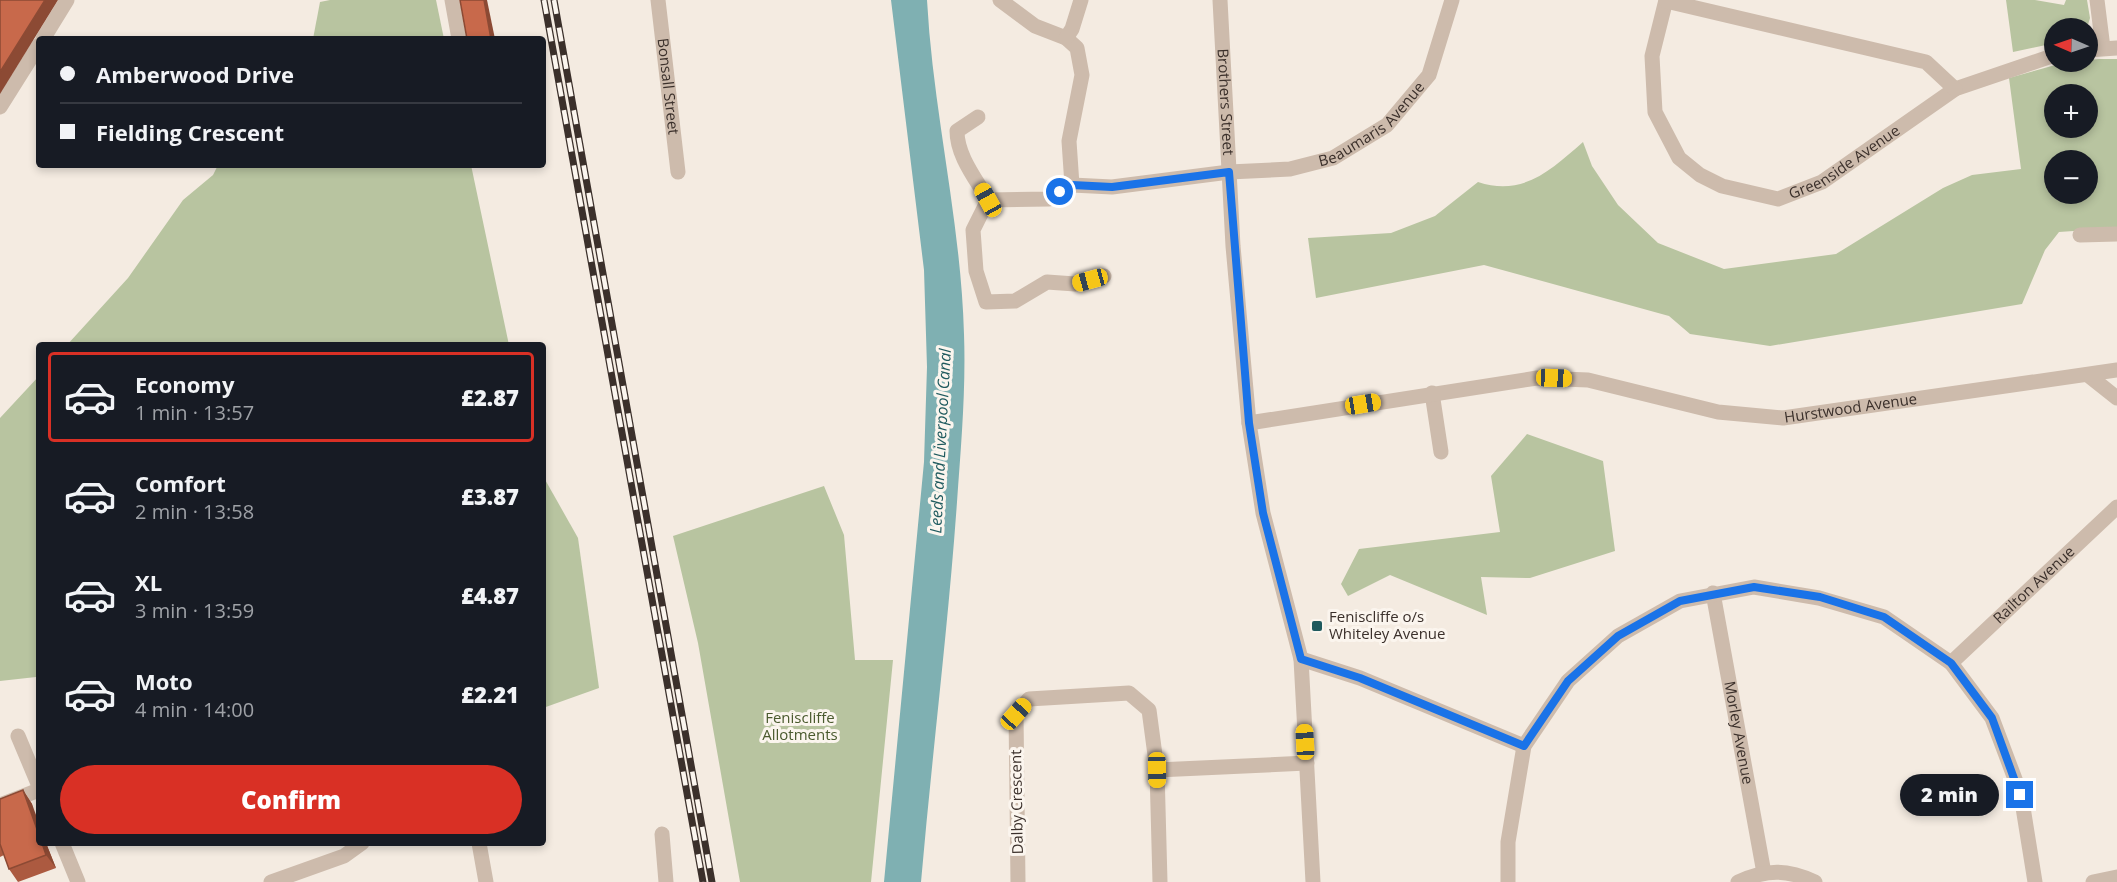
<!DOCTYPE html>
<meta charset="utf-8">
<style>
:root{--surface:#171b24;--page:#20242c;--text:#f1f3f6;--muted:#9ea1a6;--line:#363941;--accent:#d93025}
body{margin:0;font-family:"Open Sans",sans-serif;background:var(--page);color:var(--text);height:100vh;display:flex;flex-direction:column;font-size:22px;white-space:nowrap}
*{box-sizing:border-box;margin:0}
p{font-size:20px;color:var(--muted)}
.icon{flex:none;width:33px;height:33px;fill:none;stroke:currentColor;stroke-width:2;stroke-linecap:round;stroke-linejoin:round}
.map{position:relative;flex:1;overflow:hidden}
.panel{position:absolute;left:36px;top:342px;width:510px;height:504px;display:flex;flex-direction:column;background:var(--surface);border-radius:6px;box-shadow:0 3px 9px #0003}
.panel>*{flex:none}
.hud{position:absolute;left:36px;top:36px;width:510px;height:132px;border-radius:6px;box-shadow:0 3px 9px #0003;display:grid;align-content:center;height:132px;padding:0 24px;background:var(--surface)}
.needle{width:39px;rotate:272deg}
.tools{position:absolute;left:2044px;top:18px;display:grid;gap:12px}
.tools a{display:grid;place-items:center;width:54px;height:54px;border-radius:50%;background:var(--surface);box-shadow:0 3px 9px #0003;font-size:30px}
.end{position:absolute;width:27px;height:27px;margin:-14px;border:8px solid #1a73e8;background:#fff;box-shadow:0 0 0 3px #fff}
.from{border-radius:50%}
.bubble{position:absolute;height:42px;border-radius:21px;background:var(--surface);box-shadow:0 3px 9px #0003;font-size:20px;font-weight:800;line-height:42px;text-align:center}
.car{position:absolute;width:18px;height:36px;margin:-18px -9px;border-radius:8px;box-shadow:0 0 4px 2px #0007;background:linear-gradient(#f5c518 24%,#345 0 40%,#f5c518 0 76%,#345 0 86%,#f5c518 0)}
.hud b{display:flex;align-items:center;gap:21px;height:57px;font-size:22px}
.hud b+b{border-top:2px solid var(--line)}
.hud i{width:15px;height:15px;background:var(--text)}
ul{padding:10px 0 0;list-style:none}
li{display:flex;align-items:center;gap:18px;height:90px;margin:0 12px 9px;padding:0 12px;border:3px solid transparent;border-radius:6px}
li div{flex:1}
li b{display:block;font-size:22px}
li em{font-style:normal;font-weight:800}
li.selected{border-color:var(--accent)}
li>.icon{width:54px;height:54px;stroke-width:1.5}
.primary-button{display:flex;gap:12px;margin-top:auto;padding:12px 24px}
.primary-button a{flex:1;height:69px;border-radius:36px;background:var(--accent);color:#fff;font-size:24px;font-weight:800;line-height:69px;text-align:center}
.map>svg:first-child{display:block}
</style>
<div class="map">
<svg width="2117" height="882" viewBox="0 0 2117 882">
<rect width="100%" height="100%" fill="#f4ebe1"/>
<g fill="#b8c4a0" fill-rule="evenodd">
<path d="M 330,0 L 436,0 L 444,39 L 313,39 L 320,2 Z"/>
<path d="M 2006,0 L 2035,0 L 2064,5 L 2066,0 L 2087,0 L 2090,18 L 2087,28 L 2055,28 L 2055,43 L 2013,52 Z"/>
<path d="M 2099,59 L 2117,59 L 2117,228 L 2059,232 L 2045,250 L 2022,304 L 1770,346 L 1690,334 L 1669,316 L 1484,265 L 1316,298 L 1308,238 L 1391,233 L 1435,216 L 1478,182 C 1523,197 1551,170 1583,142 L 1592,166 L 1618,205 L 1658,243 L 1724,269 L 1836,254 L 1943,188 L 1972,175 L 2021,169 L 2009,78 L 2066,62 ZM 2055,94 L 2088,94 L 2088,128 L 2055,128 ZM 2055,160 L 2088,160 L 2088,194 L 2055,194 Z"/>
<path d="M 218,165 L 471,165 L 509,345 L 67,345 L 128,278 L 183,200 L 213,175 Z"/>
<path d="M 39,376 L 39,679 L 36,677 L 0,681 L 0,418 Z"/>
<path d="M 1527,434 L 1603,461 L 1615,551 L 1530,578 L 1481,577 L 1487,615 L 1390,575 L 1348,596 L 1341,584 L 1359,549 L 1500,532 L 1491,476 Z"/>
<path d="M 543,476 L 578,538 L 599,688 L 543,708 Z"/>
<path d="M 824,486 L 844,535 L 855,660 L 893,660 L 871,882 L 740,882 L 698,643 L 673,536 Z"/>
</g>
<path fill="#7fb0b2" d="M 891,0 L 927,0 C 933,112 961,222 964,334 C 966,390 961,446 957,502 C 948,629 932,755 921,882 L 884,882 L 924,462 L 927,367 L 924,270 Z"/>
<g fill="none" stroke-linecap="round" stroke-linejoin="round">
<g stroke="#cdbbac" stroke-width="15">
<path d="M 452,0 L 459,39"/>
<path id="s1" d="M 658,0 L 678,172"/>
<path d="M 1000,0 L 1035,26 L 1066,38 L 1077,48 L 1082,75 L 1069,141 L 1072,185"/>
<path id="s2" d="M 1220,0 L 1233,246 L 1249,423 L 1263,513 L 1301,659 L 1313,882"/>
<path id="s3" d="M 1666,0 L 1652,56 L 1655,112 L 1679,158 L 1700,175 L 1722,186 L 1778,199 L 1822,182 L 1955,89 L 2055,55"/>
<path d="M 2097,0 L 2103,48"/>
<path d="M 1666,1 L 1926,62 L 1955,89"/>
<path d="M 1066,38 L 1072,29 L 1081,0"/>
<path d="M 43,39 L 67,0"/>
<path d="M 2088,50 L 2117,48"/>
<path d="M 0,107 L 39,45"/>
<path d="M 978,117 L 957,131 C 957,156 976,179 988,200"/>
<path d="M 2080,235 L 2117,234"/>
<path id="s4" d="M 1104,276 L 1075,284 L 1047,282 L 1015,301 L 986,302 L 976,271 L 973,230 L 988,200 L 1049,199 L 1072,185 L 1112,187 L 1229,172 L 1290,169 L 1333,158 L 1387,125 L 1429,75 L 1452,0"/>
<path d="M 2088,375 L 2117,398"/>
<path d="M 1432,393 L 1441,452"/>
<path id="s5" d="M 1249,423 L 1537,378 L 1588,380 L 1718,412 L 1783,418 L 2117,370"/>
<path id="s6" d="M 1713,593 L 1764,873"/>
<path d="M 1301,659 L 1360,678 L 1524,746"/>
<path id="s7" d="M 1951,663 L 2117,507"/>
<path d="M 18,736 L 39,786"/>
<path d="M 1157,770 L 1307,763"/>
<path d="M 0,805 L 39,790"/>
<path d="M 662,834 L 666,882"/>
<path d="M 62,843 L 78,882"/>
<path d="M 479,843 L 486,882"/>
<path d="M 271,882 L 344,856 L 362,843"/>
<path d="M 1018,882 L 1016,714 L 1029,699 L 1129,693 L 1149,710 L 1157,770 L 1160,882"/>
<path d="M 1508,882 L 1508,842 L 1524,746 L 1568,681 L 1618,636 L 1680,601 L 1754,587 L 1819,598 L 1884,617 L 1951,663 L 1992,718 L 2021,795 L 2035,882"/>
<path d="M 1738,882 C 1767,869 1787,869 1815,882"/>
<path d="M 2093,882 L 2117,877"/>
</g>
<g stroke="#3b302b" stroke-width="7">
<g id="rail">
<path d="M 544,0 L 703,882"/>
<path d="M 554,0 L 712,882"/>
</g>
</g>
<use href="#rail" stroke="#fbf5ee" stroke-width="4.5" stroke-dasharray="14" stroke-linecap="butt"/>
</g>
<path fill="#ac5a40" d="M 23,790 L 32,804 L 39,843 L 46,843 L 56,868 L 18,882 L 9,869 L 4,855 L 0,857 L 0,799 Z"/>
<g fill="#8c4a34">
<path d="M 45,0 L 58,0 L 0,94 L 0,72 Z"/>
<path d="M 484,0 L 487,0 L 495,39 L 491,39 Z"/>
<path d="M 23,790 L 32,804 L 39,823 L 39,835 Z"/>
<path d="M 42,843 L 46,843 L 56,868 L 46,855 Z"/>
</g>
<g fill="#c8694b" stroke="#8c4a34" stroke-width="1.5">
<path d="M 0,0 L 45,0 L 0,72 Z"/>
<path d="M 460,0 L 484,0 L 491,39 L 467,39 Z"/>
<path d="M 23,790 L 39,835 L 39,843 L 42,843 L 46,855 L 9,869 L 0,844 L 0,799 Z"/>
</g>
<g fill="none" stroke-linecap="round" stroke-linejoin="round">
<path stroke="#1a73e8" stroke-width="8" d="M 1060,192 L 1072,185 L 1112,187 L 1229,172 L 1249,423 L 1263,513 L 1301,659 L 1360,678 L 1524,746 L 1568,681 L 1618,636 L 1680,601 L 1754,587 L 1820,597 L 1884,617 L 1951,663 L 1992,718 L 2020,795"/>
</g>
<rect fill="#1f5a5e" stroke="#fbf5ee" stroke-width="2" x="1311" y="620" width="12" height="12" rx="3"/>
<g text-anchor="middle" stroke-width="6" stroke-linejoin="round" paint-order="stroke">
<g font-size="15" fill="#3b302b" stroke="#fbf5ee">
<text dy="5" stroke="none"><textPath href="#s1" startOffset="87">Bonsall Street</textPath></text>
<text dy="5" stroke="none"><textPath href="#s2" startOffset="102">Brothers Street</textPath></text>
<text dy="5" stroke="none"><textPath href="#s4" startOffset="634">Beaumaris Avenue</textPath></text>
<text dy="5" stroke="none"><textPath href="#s3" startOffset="351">Greenside Avenue</textPath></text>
<text dy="5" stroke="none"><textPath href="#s5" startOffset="610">Hurstwood Avenue</textPath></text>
<text dy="5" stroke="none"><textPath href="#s7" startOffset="114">Railton Avenue</textPath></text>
<text dy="5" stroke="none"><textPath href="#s6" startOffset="142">Morley Avenue</textPath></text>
<text transform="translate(1017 802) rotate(-91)" y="5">Dalby Crescent</text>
</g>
<g font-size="15" fill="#3b302b" stroke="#fbf5ee" text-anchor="start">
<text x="1329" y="622">Feniscliffe o/s<tspan x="1329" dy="17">Whiteley Avenue</tspan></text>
</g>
<g font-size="15" fill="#4a5a2e" stroke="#fbf5ee">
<text x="800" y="723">Feniscliffe<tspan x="800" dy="17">Allotments</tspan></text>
</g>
<g font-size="16" font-style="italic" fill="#1f5a5e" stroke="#fbf5ee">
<text transform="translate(940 441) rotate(-87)" y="6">Leeds and Liverpool Canal</text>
</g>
</g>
</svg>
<div class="tools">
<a><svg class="needle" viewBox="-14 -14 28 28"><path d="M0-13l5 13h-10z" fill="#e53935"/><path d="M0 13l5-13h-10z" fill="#9ea1a6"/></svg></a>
<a>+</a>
<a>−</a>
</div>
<i class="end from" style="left:1060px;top:192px"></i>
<i class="end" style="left:2020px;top:795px"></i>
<div class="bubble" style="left:1900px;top:774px;width:99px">2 min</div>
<i class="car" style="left:988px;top:200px;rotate:331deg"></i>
<i class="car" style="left:1090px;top:280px;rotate:255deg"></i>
<i class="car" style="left:1554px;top:378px;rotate:92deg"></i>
<i class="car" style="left:1363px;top:404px;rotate:81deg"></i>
<i class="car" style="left:1016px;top:714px;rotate:42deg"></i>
<i class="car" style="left:1305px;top:742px;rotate:357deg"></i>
<i class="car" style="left:1157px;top:770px;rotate:179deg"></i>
<div class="hud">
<b><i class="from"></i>Amberwood Drive</b>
<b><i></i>Fielding Crescent</b>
</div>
<section class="panel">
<ul>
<li class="selected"><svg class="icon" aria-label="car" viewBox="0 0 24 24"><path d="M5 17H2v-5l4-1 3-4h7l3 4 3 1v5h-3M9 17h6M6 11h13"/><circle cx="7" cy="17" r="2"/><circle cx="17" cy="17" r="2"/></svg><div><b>Economy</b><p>1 min · 13:57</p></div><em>£2.87</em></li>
<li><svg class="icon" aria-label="car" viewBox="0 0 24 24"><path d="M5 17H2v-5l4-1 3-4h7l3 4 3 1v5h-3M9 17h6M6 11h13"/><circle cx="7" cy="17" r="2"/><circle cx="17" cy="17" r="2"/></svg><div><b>Comfort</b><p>2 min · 13:58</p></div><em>£3.87</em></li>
<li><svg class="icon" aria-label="car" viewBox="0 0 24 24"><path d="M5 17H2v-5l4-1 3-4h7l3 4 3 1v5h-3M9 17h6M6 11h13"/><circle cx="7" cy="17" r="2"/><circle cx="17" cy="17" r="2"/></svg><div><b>XL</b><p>3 min · 13:59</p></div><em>£4.87</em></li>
<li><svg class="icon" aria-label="car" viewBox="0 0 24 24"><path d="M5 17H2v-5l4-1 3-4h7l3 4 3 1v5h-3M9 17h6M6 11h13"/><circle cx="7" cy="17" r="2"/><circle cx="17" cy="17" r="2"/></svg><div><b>Moto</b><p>4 min · 14:00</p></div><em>£2.21</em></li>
</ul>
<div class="primary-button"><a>Confirm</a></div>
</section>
</div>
